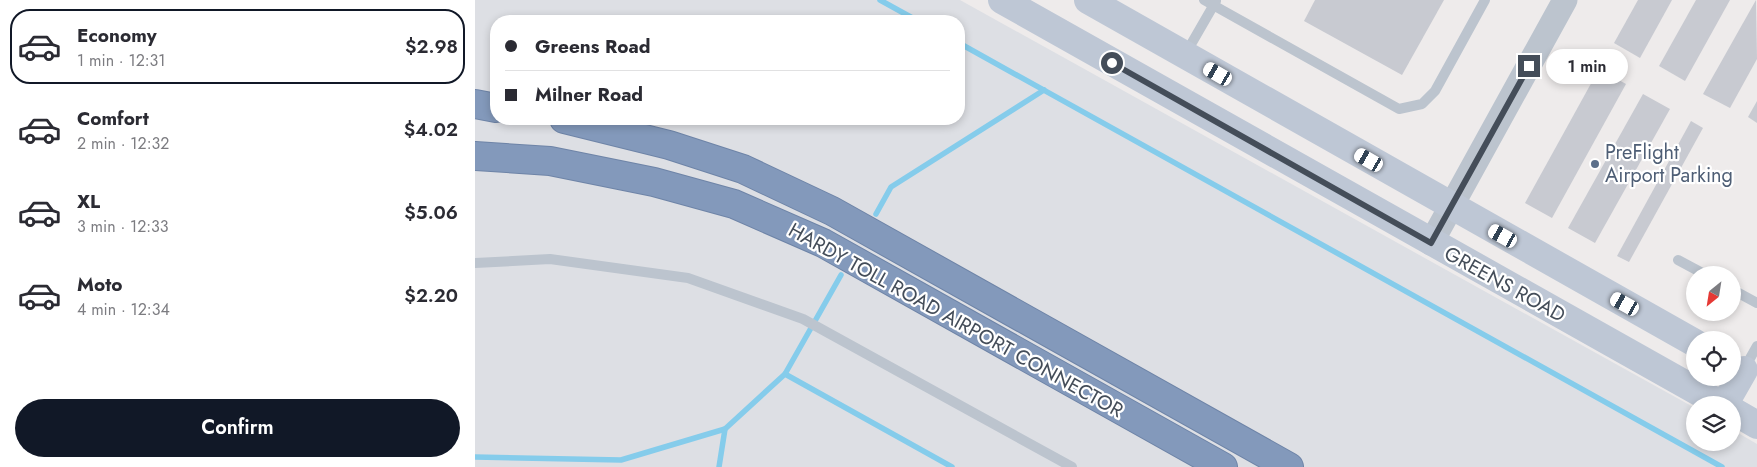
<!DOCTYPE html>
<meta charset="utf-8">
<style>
:root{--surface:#fff;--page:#f7f7f7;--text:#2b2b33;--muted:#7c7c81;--line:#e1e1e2;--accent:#111827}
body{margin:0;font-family:Jost,sans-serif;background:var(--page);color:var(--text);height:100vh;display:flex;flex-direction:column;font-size:19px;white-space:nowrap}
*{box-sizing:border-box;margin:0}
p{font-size:16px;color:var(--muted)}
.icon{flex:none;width:28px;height:28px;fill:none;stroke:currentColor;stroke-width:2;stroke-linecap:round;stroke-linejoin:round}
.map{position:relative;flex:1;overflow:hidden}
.side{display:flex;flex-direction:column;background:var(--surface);width:475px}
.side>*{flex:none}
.guide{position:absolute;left:15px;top:15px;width:475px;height:110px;border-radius:20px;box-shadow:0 2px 8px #0003;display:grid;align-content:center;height:110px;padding:0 15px;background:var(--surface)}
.needle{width:32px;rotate:210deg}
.buttons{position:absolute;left:1211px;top:266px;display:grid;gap:10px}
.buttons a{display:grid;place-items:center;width:55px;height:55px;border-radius:50%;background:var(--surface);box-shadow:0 2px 8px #0003;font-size:25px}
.end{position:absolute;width:22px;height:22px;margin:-11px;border:6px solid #444d59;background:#fff;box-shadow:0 0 0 2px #fff}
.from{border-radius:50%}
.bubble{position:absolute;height:35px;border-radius:18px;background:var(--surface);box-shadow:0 2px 8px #0003;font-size:16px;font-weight:600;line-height:35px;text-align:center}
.car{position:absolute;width:15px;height:30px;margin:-15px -8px;border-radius:6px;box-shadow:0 0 4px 1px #0007;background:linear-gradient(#fff 24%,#345 0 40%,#fff 0 76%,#345 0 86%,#fff 0)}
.guide b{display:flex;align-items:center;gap:18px;height:48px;font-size:19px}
.guide b+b{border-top:1px solid var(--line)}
.guide i{width:12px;height:12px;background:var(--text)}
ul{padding:9px 0 0;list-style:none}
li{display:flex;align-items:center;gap:15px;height:75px;margin:0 10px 8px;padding:0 5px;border:2px solid transparent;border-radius:20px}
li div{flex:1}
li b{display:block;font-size:19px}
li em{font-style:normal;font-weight:600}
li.on{border-color:var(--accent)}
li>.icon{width:45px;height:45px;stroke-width:1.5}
.cta{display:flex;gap:10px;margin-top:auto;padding:10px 15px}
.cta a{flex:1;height:58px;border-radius:30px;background:var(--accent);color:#fff;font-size:20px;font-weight:600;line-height:58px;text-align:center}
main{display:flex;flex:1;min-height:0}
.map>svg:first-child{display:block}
</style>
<main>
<section class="side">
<ul>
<li class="on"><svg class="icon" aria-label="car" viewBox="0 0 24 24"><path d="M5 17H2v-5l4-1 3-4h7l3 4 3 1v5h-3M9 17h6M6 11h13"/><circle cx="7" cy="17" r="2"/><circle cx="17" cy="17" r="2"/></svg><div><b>Economy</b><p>1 min · 12:31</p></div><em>$2.98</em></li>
<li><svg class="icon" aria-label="car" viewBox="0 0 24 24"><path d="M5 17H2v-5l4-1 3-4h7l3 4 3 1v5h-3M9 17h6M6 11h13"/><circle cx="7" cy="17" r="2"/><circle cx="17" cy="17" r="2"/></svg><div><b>Comfort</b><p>2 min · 12:32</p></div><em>$4.02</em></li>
<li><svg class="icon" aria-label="car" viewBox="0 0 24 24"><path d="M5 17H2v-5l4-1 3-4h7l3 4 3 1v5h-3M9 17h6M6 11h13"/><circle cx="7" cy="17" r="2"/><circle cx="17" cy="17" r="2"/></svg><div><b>XL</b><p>3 min · 12:33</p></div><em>$5.06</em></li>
<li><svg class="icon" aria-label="car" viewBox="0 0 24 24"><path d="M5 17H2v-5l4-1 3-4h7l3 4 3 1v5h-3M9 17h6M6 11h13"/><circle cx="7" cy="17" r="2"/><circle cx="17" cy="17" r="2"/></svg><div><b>Moto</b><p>4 min · 12:34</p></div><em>$2.20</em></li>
</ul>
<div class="cta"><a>Confirm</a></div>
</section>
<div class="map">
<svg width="1282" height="467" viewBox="0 0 1282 467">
<rect width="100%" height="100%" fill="#eeebeb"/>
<path fill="#dddfe4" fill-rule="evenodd" d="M 0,0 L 485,0 L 1220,408 L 1220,442 L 1258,442 L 1258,430 L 1282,444 L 1282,467 L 0,467 ZM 21,21 L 484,21 L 484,119 L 21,119 Z"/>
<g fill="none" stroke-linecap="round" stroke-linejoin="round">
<g stroke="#85cceb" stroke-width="5.5">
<path d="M 405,0 L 443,21"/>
<path d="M 484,43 L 1247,467"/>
<path d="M 401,214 L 416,187 L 569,90"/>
<path d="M 310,374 L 477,467"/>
<path d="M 0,457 L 146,460 L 250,429 L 310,374 L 366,275"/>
<path d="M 244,467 L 250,429"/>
</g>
</g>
<g fill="#c8cad1">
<path d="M 840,0 L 969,0 L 927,75 L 829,21 Z"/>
<path d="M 1163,0 L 1197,0 L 1165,58 L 1139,43 Z"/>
<path d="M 1221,0 L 1255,0 L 1210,81 L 1184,66 Z"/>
<path d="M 1281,0 L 1282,59 L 1255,108 L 1228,94 Z"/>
<path d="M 1124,69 L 1151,84 L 1077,218 L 1050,203 Z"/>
<path d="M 1168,94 L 1195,109 L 1120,243 L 1093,228 Z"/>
<path d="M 1282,101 L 1282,123 L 1273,117 Z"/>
<path d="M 1216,121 L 1228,128 L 1154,262 L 1142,256 Z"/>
</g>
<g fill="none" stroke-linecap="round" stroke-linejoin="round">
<g stroke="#6e84a7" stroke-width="30">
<g id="motorway">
<path d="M 0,104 L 21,108"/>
<path d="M 89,119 L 194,145 L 268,169 L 357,211 L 814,467"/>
<path d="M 0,156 L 75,161 L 179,182 L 259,204 L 348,243 L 748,467"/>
</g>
</g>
<g stroke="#bcc4ce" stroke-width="10">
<path d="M 729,0 L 924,109 L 947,104 L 960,91 L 1010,0"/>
<path d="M 711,53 L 741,1"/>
<path d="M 1203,260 L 1231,275"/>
<path d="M 0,263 L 75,259 L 213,278 L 328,319 L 597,467"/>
<path d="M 1258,290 L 1282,303"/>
<path d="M 1269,369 L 1282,346"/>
</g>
<path stroke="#bcc4ce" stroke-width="25" d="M 956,243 L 1090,0"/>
<g stroke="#bec7d5" stroke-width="28">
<path d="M 527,0 L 1247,405"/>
<path d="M 613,0 L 1220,343"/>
<path d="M 1249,405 L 1269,370"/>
<path d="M 1258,411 L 1282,425"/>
</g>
<use href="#motorway" stroke="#8399bb" stroke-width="28"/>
</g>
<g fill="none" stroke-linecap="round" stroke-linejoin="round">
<path stroke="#444d59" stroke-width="6" d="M 637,63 L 956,243 L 1054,66"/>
</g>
<circle fill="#5c6f8a" stroke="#fff" stroke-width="2" cx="1120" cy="164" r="5"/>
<g text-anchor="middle" stroke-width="4.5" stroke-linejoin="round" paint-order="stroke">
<g font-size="20" fill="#4e5e75" stroke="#fff" text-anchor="start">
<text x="1130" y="159">PreFlight<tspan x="1130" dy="23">Airport Parking</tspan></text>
</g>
<g font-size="20" fill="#444d59" stroke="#fff">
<text transform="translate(1030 284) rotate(29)" y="7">GREENS ROAD</text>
<text transform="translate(481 320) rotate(29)" y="7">HARDY TOLL ROAD AIRPORT CONNECTOR</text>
</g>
</g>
</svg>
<div class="buttons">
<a><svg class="needle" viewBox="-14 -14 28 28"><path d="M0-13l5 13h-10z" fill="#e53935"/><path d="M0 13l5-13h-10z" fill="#7c7c81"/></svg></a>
<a><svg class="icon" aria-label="locate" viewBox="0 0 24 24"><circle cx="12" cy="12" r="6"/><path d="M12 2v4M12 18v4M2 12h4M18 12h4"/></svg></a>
<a><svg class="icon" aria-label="layers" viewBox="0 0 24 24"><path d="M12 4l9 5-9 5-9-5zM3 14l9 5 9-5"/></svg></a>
</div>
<i class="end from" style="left:637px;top:63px"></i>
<i class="end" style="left:1054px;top:66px"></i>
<div class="bubble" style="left:1071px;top:49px;width:82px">1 min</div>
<i class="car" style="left:743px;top:74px;rotate:300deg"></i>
<i class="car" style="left:894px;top:160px;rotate:300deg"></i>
<i class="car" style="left:1028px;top:236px;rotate:299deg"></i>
<i class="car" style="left:1150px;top:304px;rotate:299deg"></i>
<div class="guide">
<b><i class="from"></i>Greens Road</b>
<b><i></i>Milner Road</b>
</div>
</div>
</main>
